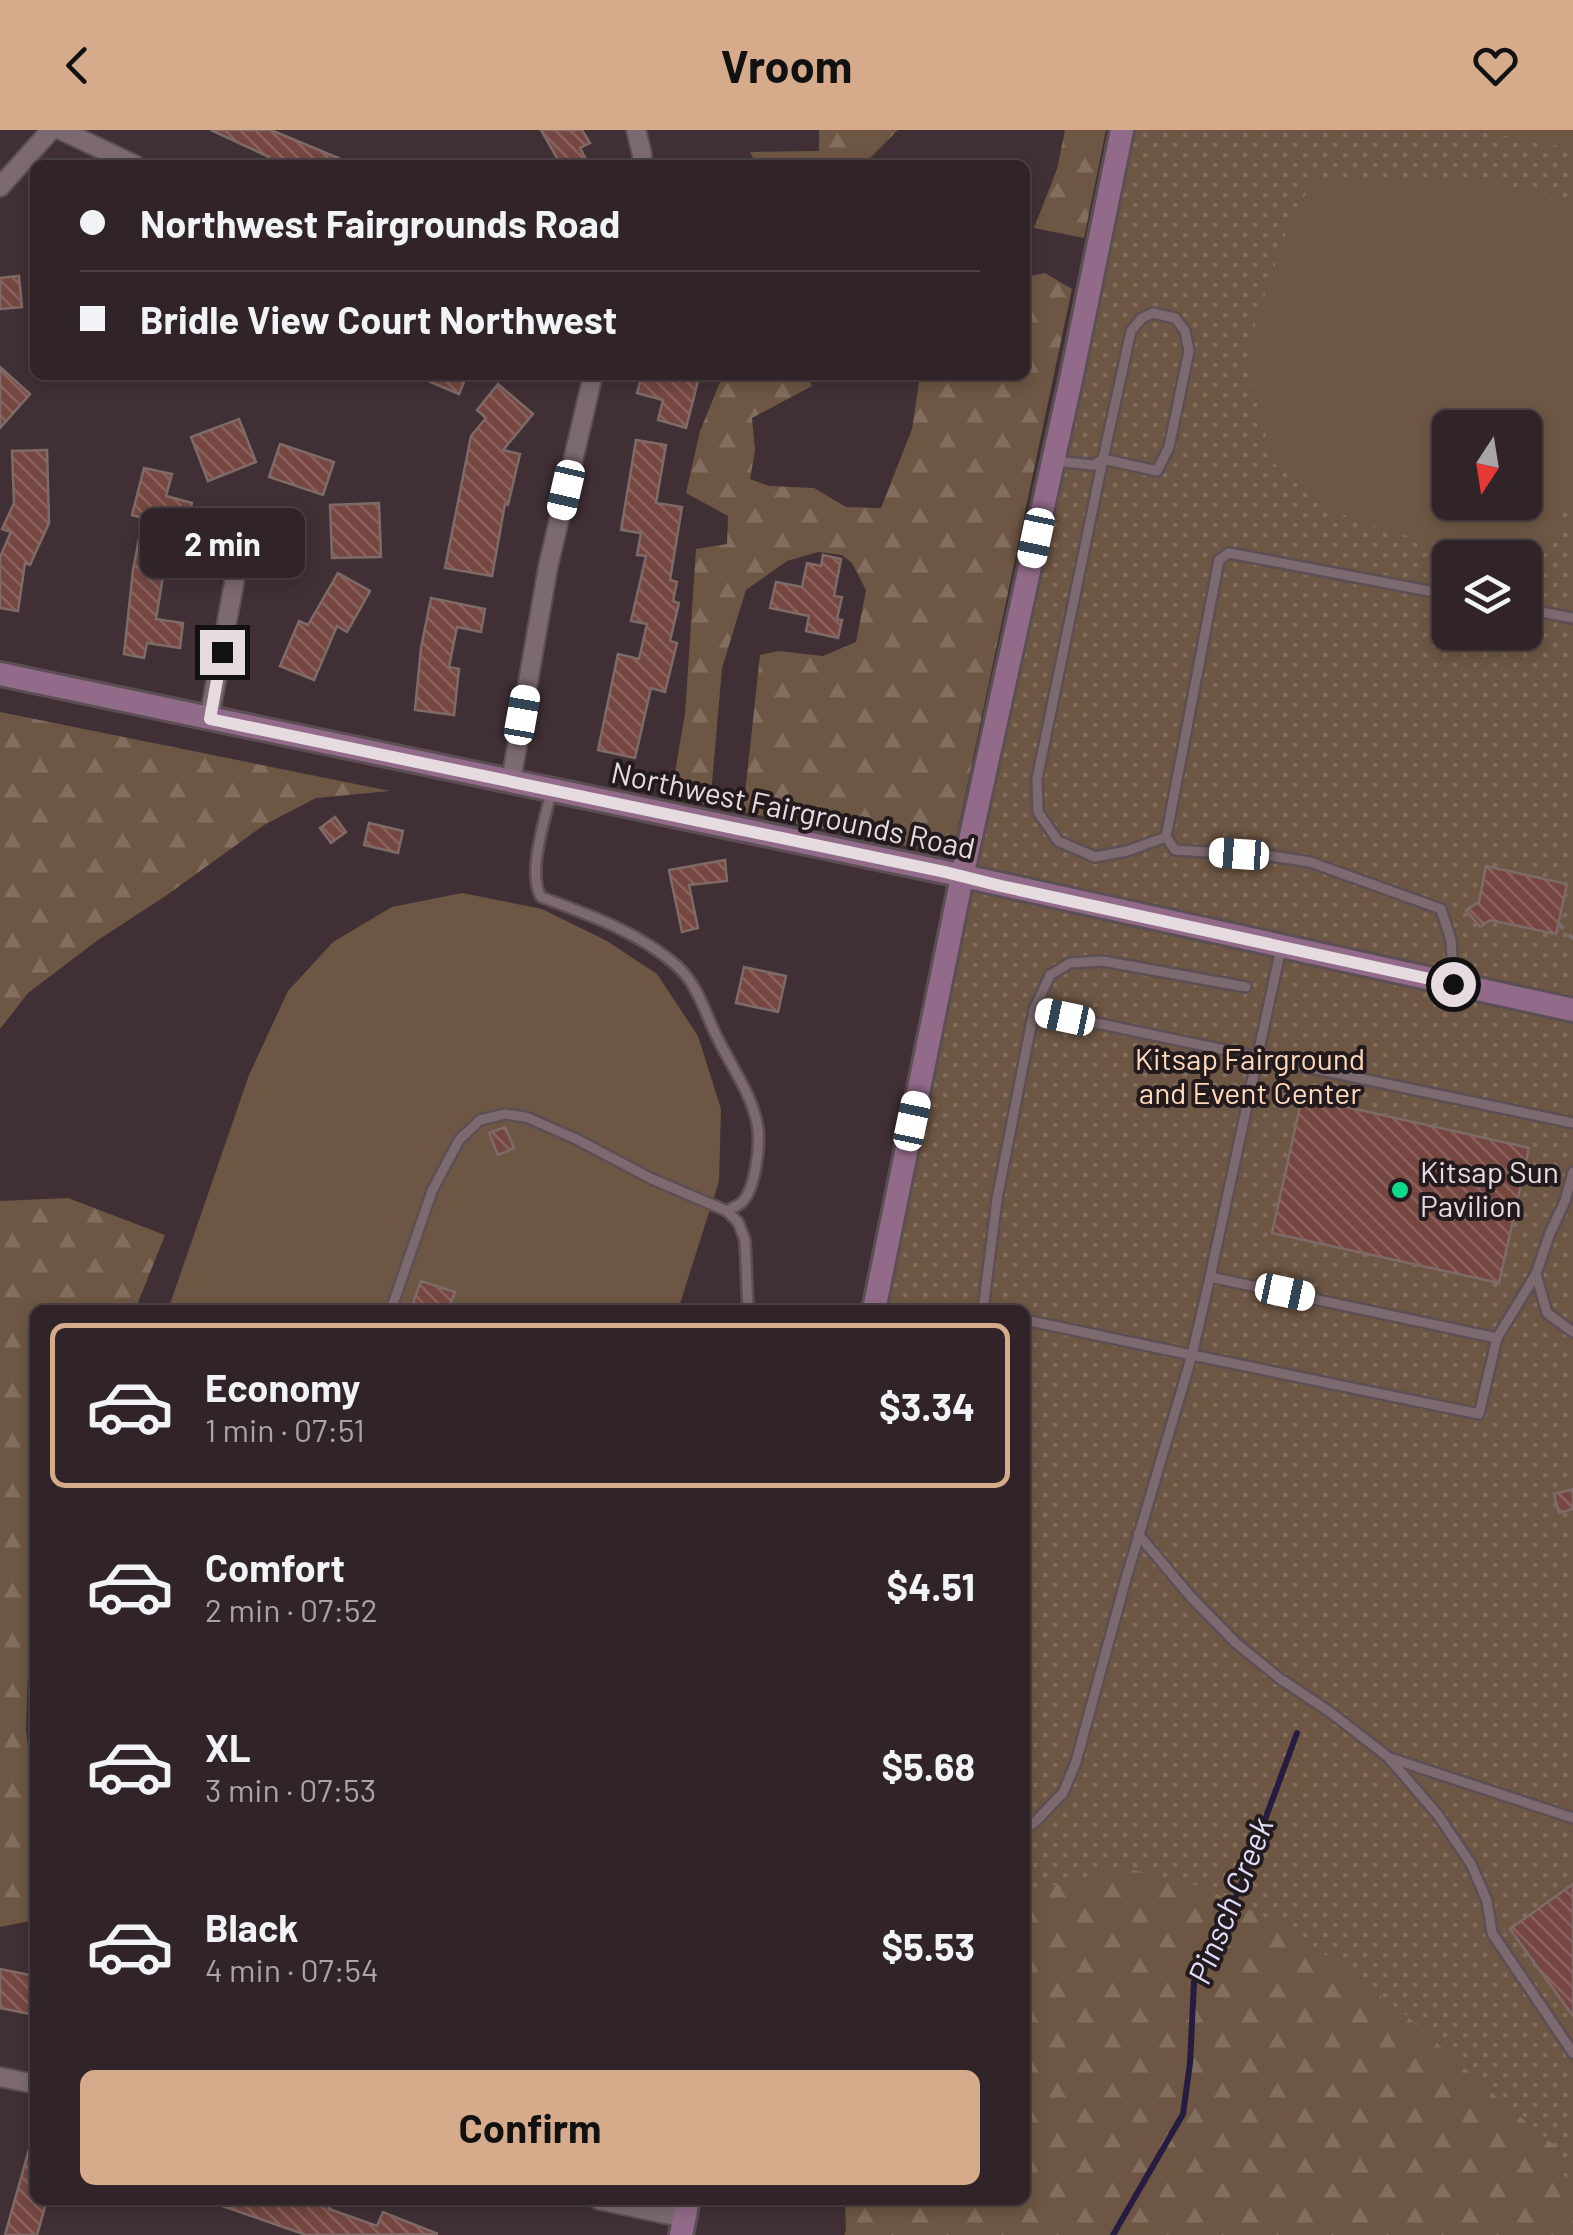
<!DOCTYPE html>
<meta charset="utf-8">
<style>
:root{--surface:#302428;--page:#382c30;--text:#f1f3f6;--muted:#a8a4a8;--line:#4b4145;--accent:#d6ab8b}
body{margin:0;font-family:Barlow,sans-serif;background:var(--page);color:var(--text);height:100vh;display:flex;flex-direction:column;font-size:38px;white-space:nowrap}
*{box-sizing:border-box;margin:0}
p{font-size:32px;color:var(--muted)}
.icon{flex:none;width:55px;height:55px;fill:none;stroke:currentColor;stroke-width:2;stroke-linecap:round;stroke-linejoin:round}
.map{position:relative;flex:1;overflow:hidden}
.details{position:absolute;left:30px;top:1175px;width:1000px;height:900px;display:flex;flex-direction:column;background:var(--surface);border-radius:15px;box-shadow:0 5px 15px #0003,0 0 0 2px var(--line)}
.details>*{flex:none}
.hud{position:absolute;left:30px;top:30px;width:1000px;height:220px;border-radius:15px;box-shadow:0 5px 15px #0003,0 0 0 2px var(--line);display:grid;align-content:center;height:220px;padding:0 50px;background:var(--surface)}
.needle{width:65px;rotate:192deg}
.fabs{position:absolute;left:1432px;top:280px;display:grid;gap:20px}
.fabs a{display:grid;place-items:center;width:110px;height:110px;border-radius:15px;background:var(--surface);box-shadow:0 5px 15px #0003,0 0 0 2px var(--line);font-size:50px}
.end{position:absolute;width:45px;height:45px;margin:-22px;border:12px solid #e6dcdf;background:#111;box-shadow:0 0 0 5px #111}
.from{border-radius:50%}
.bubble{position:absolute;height:70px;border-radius:15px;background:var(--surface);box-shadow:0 5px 15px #0003,0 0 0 2px var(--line);font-size:32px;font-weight:700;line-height:70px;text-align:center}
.car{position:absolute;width:30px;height:60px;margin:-30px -15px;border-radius:12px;box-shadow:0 0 8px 2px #0007;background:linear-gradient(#fff 24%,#345 0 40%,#fff 0 76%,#345 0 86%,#fff 0)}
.hud b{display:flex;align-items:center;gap:35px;height:95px;font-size:38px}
.hud b+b{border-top:2px solid var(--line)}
.hud i{width:25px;height:25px;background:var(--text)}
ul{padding:18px 0 0;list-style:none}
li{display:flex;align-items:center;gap:30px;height:165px;margin:0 20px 15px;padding:0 30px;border:5px solid transparent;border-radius:15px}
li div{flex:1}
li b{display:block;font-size:38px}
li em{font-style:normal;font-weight:700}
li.on{border-color:var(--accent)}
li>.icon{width:90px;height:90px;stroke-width:1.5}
.button{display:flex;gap:20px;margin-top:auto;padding:20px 50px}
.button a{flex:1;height:115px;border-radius:15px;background:var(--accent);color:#111;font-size:40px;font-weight:700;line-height:115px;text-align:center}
header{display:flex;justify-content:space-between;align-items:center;height:130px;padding:0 50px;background:var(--accent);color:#111;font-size:45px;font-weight:700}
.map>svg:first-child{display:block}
</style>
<header><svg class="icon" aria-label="back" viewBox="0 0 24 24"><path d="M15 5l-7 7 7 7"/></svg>Vroom<svg class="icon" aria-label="heart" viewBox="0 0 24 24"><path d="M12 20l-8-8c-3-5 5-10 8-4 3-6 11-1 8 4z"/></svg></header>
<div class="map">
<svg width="1573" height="2105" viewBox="0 0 1573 2105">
<defs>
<pattern id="grass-dots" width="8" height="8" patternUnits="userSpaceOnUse" patternTransform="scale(2.5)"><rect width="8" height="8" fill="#6d5643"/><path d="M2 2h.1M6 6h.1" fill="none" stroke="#826e5e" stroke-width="1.8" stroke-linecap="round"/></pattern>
<pattern id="forest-firs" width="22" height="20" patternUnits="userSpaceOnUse" patternTransform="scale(2.5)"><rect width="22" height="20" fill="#6d5643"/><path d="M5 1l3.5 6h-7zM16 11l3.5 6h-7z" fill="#826e5e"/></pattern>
<pattern id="building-back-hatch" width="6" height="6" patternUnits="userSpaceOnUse" patternTransform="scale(2.5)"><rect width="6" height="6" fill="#764740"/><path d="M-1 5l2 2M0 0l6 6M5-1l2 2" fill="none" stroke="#8a615b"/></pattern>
</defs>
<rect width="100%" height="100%" fill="#403035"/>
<path fill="url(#grass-dots)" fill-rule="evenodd" d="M 1122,0 L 1573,0 L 1573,2105 L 1025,2025 L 1025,1180 L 874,1180 ZM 1450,298 L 1525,298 L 1525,372 L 1450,372 ZM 1450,428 L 1525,428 L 1525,502 L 1450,502 Z"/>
<g fill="url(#forest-firs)">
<path d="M 819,0 L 898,0 L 863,35 L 757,35 L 750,22 L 819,21 Z"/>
<path d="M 1065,0 L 1106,0 L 1084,108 L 1034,98 L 1057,39 Z"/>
<path d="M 1045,143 L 1072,159 L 956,709 L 921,719 L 743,682 L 760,525 L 779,521 L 823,526 L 856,512 L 866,460 L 852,433 L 842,425 L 818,422 L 787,431 L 746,460 L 722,538 L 710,676 L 671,665 L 685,584 L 696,419 L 727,414 L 728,386 L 686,363 L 700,301 L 723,245 L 807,245 L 812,256 L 752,288 L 755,320 L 750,349 L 769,356 L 814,358 L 846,377 L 881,378 L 912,299 L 920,245 L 1025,245 L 1025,147 Z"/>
<path d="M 0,582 L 390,661 L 316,668 L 264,695 L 167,765 L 98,810 L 28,863 L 0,899 Z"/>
<path d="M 68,1068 L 165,1105 L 135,1180 L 35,1180 L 35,1495 L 29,1511 L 26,1600 L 35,1672 L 35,1790 L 0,1797 L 0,1071 Z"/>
<path d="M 1122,1737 L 1202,1757 L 1293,1801 L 1400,1880 L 1499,1969 L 1553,2014 L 1570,2061 L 1573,2063 L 1573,2105 L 844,2105 L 846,2100 L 845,2070 L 1025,2070 L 1025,1764 Z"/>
</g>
<g fill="#6d5643" fill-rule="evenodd">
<path d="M 1475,0 L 1573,0 L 1573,19 Z"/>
<path d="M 1315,49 L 1483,51 L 1573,69 L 1573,355 L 1549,416 L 1472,417 L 1397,404 L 1344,385 L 1300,356 L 1274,333 L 1255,266 L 1251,232 L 1255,194 L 1290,91 ZM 1450,298 L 1525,298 L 1525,372 L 1450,372 Z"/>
<path d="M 462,763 L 542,779 L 607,811 L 657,844 L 698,906 L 721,979 L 719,1051 L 678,1180 L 168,1180 L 249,945 L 288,861 L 333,812 L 392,777 Z"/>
</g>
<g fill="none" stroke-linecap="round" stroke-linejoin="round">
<path stroke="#251d41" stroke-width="6" d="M 1113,2105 L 1183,1984 L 1190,1933 L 1194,1852 L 1239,1760 L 1297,1603"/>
</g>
<g fill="url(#building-back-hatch)" stroke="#7e6b68" stroke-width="2.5">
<path d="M 211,0 L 271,0 L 355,35 L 266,35 L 269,27 Z"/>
<path d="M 541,0 L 582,0 L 590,13 L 580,18 L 589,35 L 561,35 Z"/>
<path d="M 19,146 L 22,177 L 0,179 L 0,148 Z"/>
<path d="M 0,237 L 30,264 L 0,298 Z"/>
<path d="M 414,245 L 467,245 L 459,264 Z"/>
<path d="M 642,245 L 691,245 L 699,247 L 686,298 L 658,290 L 663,270 L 637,263 Z"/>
<path d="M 498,254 L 533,284 L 503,320 L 520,324 L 508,375 L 505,374 L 492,446 L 445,438 L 471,306 L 486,288 L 477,280 Z"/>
<path d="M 239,289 L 256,332 L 208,351 L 191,307 Z"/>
<path d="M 636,310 L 666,315 L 656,373 L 682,377 L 670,450 L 677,452 L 673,471 L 679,473 L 670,511 L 677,513 L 665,562 L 651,558 L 635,628 L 598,620 L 618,524 L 639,529 L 647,494 L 631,491 L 646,426 L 637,425 L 641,403 L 621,400 Z"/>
<path d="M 280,314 L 334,332 L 323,365 L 269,347 Z"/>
<path d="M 47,320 L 49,393 L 30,435 L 25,433 L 18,481 L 0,478 L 0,427 L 11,402 L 2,399 L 14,373 L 12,321 Z"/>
<path d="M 144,338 L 172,344 L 166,366 L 192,373 L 185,399 L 179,397 L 171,435 L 165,434 L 156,489 L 183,493 L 180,518 L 147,513 L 144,528 L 124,524 L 133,440 L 143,388 L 132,385 Z"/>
<path d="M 379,373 L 381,427 L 332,428 L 330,375 Z"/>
<path d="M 823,425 L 841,429 L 834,466 L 842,467 L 837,489 L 842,490 L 838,508 L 806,501 L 809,486 L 770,478 L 776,452 L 802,457 L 807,433 L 821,436 Z"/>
<path d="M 338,443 L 370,461 L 347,502 L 337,496 L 314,550 L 280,536 L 299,491 L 308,495 Z"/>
<path d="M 431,468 L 485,479 L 481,502 L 457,497 L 449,537 L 459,539 L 454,585 L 415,580 L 421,518 Z"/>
<path d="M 335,687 L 346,702 L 331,713 L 320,698 Z"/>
<path d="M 369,693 L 403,701 L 398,723 L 364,715 Z"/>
<path d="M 725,730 L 727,751 L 689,755 L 698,798 L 682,802 L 669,740 Z"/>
<path d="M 1486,736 L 1567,754 L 1556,804 L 1490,790 L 1480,797 L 1466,780 L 1479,772 Z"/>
<path d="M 744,837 L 786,846 L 778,882 L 736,873 Z"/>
<path d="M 1302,967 L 1529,1018 L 1499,1153 L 1272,1103 Z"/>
<path d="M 505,997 L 514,1018 L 498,1025 L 489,1003 Z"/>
<path d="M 421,1151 L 455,1162 L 448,1180 L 434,1180 L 413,1173 Z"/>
<path d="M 1573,1359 L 1573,1379 L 1559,1383 L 1554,1364 Z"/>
<path d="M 1573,1754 L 1573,1886 L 1510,1799 Z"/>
<path d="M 0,1839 L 35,1846 L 35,1885 L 0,1878 Z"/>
<path d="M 30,2016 L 35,2017 L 35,2070 L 47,2070 L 37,2105 L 5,2105 Z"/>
<path d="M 214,2070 L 333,2070 L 329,2079 L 377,2096 L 383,2082 L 438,2104 L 306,2105 L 214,2073 Z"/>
</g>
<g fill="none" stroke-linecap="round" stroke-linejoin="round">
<g stroke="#5c4f53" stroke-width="14">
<g id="lane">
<path d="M 1055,331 L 1094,335 L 1103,329 L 1131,201 L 1142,188 L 1153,183 L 1175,188 L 1185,201 L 1189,221 L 1169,317 L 1157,341 L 1103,329 L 1037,649 L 1038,682 L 1058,711 L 1095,727 L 1127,721 L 1166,707 L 1175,720 L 1271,726 L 1310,732 L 1441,779 L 1451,810 L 1453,851"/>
<path d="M 1525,479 L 1573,488"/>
<path d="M 551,663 C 545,689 527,743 541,767 C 587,784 639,802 677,836 C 699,856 705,884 718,909 C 731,936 751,963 757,993 C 761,1011 756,1060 741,1073 C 737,1076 732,1078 727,1081"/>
<path d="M 1166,707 L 1219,430 L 1229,423 L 1450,465"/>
<path d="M 1034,880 L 1573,993"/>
<path d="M 1573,1042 L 1565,1071 L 1550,1103 L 1536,1144 L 1547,1183 L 1573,1202"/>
<path d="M 1210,1147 L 1497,1208"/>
<path d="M 391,1180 L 432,1061 L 459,1010 L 480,990 L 505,984 L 526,987 L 576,1009 L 652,1049 L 727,1081 L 738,1092 L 745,1110 L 748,1180"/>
<path d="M 983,1180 L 997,1069 L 1034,880 L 1050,845 L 1070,833 L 1103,831 L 1246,857"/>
<path d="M 1025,1190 L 1192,1225 L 1210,1147 L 1281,818"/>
<path d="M 1138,1404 L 1191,1467 L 1236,1513 L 1279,1548 L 1330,1582 L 1388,1627 L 1438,1685 L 1471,1734 L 1487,1771 L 1492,1803 L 1573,1923"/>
<path d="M 1390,1628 L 1573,1688"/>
<path d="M 1025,1699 L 1034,1693 L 1063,1663 L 1076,1632 L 1125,1452 L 1192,1225 L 1479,1284 L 1497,1208 L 1536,1144"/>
</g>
</g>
<g stroke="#5c4f53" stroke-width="22">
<g id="street">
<path d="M 61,0 L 135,35"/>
<path d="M 636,0 L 642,24 L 642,35"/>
<path d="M 0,57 L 51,0"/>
<path d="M 209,589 L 242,410"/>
<path d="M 511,651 L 548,437 L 593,245"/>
<path d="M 0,1947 L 35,1954"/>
<path d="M 599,2070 L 684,2088"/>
</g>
</g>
<g stroke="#5c4f53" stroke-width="28">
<g id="secondary">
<path d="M 0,544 L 945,742 L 1573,880"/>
<path d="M 874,1180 L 962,747 L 1072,245 L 1122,0"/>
<path d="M 681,2105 L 688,2070"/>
</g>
</g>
<path stroke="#796b6f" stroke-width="4" stroke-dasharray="8 8" stroke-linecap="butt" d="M 1558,793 L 1573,809"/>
<use href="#lane" stroke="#7d6a70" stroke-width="9"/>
<use href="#street" stroke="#7d6a70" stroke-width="18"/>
<use href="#secondary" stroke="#926b8b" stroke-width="22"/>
</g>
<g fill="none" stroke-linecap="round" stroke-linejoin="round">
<path stroke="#e6dcdf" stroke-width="12" d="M 222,522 L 210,589 L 945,742 L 1001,756 L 1453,854"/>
</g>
<circle fill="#0fd98a" stroke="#221a1d" stroke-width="4" cx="1400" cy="1060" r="10"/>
<g text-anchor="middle" stroke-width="8" stroke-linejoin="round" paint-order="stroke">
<g font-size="30" fill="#e6dcdf" stroke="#221a1d">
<text transform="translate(793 681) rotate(12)" y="10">Northwest Fairgrounds Road</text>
</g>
<g font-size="30" fill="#fed9bb" stroke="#221a1d">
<text x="1250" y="940">Kitsap Fairground<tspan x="1250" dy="34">and Event Center</tspan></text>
</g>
<g font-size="30" fill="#e6dcdf" stroke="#221a1d" text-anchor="start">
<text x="1420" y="1053">Kitsap Sun<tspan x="1420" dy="34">Pavilion</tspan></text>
</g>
<g font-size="32" font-style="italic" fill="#e1ddf9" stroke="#221a1d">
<text transform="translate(1231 1771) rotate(-68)" y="11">Pinsch Creek</text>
</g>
</g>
</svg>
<div class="fabs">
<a><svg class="needle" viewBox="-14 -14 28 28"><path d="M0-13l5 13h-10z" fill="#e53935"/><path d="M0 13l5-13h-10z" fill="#a8a4a8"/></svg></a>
<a><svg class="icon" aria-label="layers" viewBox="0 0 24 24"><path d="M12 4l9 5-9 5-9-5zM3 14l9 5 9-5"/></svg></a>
</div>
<i class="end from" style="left:1453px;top:854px"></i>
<i class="end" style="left:222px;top:522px"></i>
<div class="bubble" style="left:140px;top:378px;width:165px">2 min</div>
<i class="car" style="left:566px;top:360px;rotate:193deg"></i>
<i class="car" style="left:1036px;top:408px;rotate:192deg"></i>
<i class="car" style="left:522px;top:585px;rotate:10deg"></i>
<i class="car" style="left:1239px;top:724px;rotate:274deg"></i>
<i class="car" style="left:1065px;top:887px;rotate:282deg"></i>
<i class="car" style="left:912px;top:991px;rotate:12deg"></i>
<i class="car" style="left:1285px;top:1162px;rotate:102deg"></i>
<div class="hud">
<b><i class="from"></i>Northwest Fairgrounds Road</b>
<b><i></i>Bridle View Court Northwest</b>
</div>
<section class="details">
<ul>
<li class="on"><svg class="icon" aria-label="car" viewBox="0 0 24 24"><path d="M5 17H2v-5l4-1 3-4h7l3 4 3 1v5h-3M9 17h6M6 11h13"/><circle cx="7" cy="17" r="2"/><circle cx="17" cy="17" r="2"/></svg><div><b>Economy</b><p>1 min · 07:51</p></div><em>$3.34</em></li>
<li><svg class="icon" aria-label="car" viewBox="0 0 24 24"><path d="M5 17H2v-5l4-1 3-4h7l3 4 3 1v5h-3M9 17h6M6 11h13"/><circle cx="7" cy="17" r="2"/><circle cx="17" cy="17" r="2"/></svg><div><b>Comfort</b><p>2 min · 07:52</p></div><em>$4.51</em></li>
<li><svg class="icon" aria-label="car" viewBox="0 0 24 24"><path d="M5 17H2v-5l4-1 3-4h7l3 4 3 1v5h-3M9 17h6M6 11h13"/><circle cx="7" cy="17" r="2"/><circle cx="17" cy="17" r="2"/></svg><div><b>XL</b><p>3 min · 07:53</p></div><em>$5.68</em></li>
<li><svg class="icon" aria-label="car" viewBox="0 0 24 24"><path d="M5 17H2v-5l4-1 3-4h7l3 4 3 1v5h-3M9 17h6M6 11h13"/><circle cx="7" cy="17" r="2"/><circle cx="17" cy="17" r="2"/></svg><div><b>Black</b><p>4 min · 07:54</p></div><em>$5.53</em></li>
</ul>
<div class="button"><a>Confirm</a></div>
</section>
</div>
